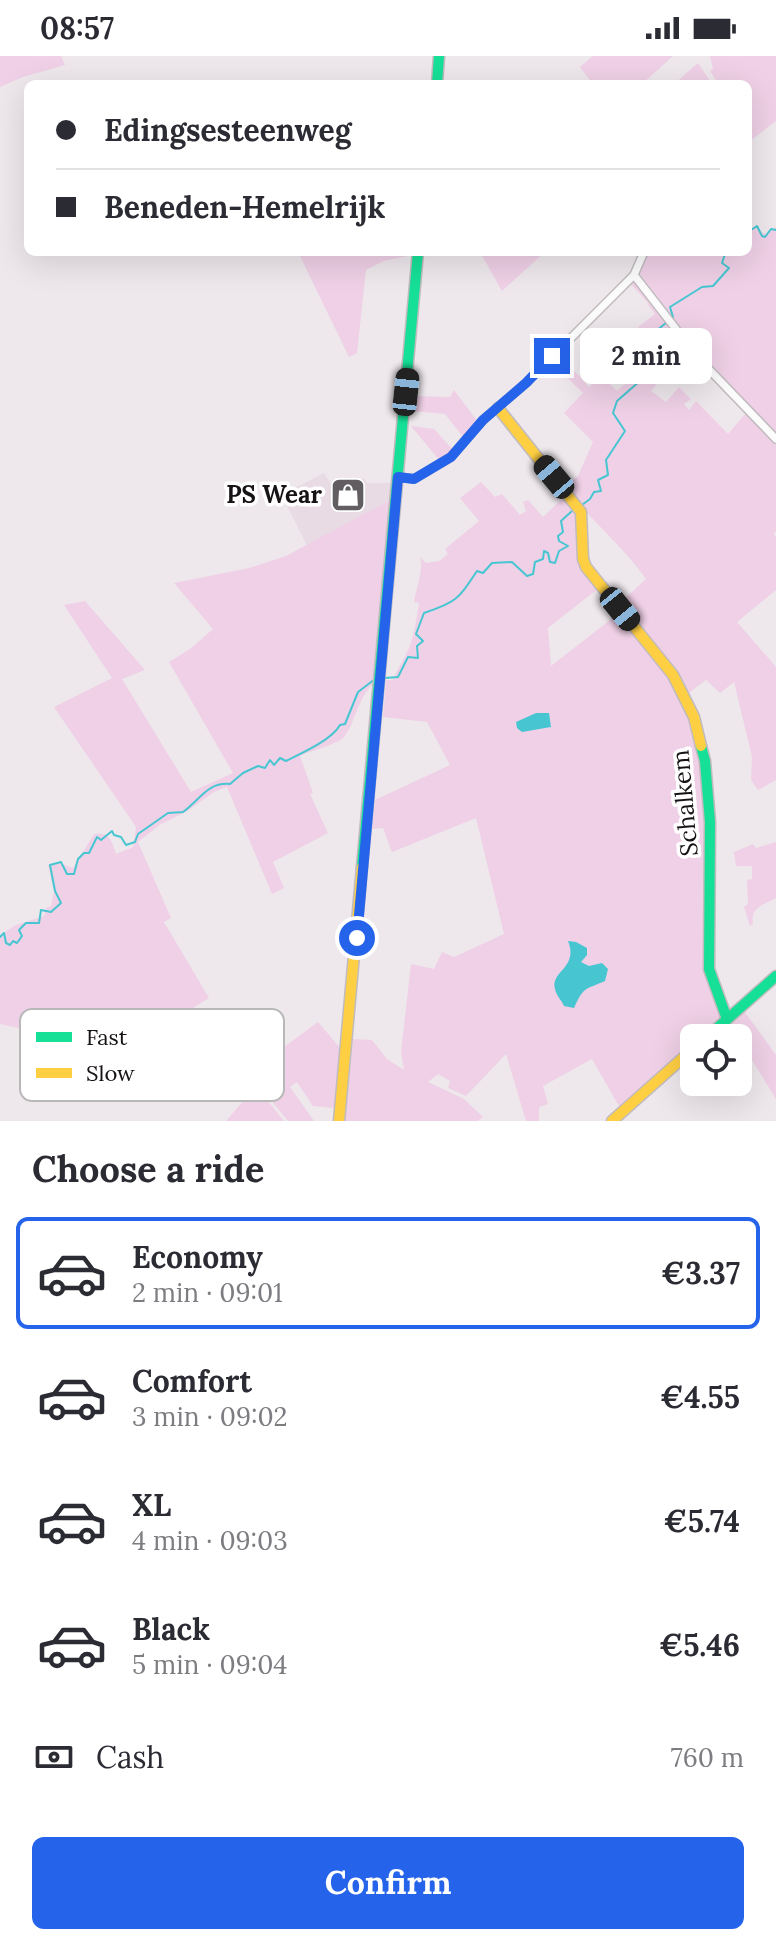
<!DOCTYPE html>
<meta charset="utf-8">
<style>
:root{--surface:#fff;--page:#f7f7f7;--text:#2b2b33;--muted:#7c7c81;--line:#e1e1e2;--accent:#2563eb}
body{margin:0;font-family:Lora,serif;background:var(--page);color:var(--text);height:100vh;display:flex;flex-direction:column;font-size:30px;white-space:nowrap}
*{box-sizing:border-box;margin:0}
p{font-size:26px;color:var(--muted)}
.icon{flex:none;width:44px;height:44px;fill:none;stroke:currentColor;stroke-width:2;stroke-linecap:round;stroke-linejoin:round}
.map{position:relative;height:1065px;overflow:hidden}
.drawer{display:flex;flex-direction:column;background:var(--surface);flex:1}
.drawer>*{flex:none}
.banner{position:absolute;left:24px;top:24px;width:728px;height:176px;border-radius:12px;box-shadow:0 8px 32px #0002;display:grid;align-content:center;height:176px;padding:0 32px;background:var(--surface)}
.fabs{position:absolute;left:680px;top:968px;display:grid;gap:16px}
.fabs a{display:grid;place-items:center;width:72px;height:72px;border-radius:12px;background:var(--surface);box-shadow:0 8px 32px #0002;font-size:40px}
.end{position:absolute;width:36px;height:36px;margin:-18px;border:10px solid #2563eb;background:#fff;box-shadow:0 0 0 4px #fff}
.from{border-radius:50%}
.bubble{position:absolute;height:56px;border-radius:12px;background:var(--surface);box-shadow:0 8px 32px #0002;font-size:26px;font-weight:700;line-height:56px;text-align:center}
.car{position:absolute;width:24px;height:48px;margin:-24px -12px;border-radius:10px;box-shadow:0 0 6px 2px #0007;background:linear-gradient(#222 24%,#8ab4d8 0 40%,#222 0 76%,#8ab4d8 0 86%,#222 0)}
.banner b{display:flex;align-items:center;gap:28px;height:76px;font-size:30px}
.banner b+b{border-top:2px solid var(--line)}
.banner i{width:20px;height:20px;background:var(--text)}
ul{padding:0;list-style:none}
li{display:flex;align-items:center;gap:24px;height:112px;margin:0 16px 12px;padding:0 16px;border:4px solid transparent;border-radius:12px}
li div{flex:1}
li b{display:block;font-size:30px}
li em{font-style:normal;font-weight:700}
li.active{border-color:var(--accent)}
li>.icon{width:72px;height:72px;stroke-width:1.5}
h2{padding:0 32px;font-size:36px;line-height:96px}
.pay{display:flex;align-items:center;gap:20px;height:88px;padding:0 32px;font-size:30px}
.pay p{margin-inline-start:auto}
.button{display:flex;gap:16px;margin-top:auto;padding:16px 32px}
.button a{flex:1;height:92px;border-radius:12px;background:var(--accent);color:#fff;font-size:32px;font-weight:700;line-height:92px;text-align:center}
.status{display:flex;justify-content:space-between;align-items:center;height:56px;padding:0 40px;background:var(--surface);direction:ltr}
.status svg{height:22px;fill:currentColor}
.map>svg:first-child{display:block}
</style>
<div class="status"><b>08:57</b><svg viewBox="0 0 49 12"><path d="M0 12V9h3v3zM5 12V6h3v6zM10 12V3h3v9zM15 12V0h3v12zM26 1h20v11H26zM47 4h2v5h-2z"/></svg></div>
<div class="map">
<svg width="776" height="1065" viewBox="0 0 776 1065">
<rect width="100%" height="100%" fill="#eee8ec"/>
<path fill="#e8dbe4" d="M 324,417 L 336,436 L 347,429 L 350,433 L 356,430 L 358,432 L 363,428 L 361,424 L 364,422 L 367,427 L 392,427 L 390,444 L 307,490 L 282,439 Z"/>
<g fill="#efd0e6">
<path d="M 0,0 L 61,0 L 65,9 L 23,21 L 0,31 Z"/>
<path d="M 593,0 L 673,0 L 642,28 L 593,28 L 580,11 Z"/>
<path d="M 710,0 L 776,0 L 776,65 L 750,85 L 748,28 L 718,28 L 710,15 L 713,13 Z"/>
<path d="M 698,7 L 712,28 L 674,28 Z"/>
<path d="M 776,171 L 776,379 L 705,304 L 638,216 L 647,196 L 748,196 L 748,172 L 755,172 L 765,178 Z"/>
<path d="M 298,196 L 412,196 L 412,199 L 384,205 L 366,214 L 357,297 L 349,301 Z"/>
<path d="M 480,196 L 545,196 L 502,235 Z"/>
<path d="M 635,225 L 687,292 L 651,335 L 666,346 L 679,331 L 691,343 L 684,348 L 689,354 L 696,345 L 728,378 L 745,358 L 776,387 L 776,475 L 774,478 L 776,481 L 776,534 L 737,566 L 776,611 L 776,724 L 758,734 L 751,724 L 752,701 L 734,626 L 720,637 L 706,624 L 686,639 L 619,548 L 646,523 C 622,489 590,464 565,431 L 578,420 L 593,386 L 564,357 L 583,337 L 550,305 L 559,298 L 589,331 L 601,319 L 617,335 L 626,327 L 630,309 L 644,294 L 638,288 L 645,278 L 638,271 L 655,258 L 647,248 L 648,247 L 630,227 Z"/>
<path d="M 454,334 L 478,366 L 464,382 L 445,358 L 412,355 L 414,340 L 450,341 Z"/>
<path d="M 411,370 L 434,373 L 453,394 L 440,405 Z"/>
<path d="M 481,426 L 495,441 L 502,438 L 520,459 L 526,455 L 523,446 L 528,444 L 543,461 L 566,439 L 576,454 L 578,492 L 599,532 L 548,572 L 551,610 L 619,557 L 660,608 L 683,644 L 698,689 L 705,736 L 707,913 L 723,961 L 699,982 L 694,982 L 694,987 L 620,1052 L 592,1003 L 543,1030 L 548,1048 L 539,1051 L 539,1065 L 526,1065 L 506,998 L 466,1040 L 448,1032 L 450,1025 L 438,1018 L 428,1026 L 464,1043 L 483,1061 L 478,1065 L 345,1065 L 353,983 L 372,984 L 387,1003 L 404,1014 L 401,996 L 411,908 L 434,913 L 442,896 L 454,901 L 504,878 L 476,762 L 392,796 L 383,772 L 372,773 L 375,744 L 450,709 L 427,666 L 383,661 L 386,624 L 393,624 C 398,611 407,599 411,587 C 414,578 418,555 419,547 L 414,546 C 416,531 424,515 420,501 L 426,507 L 439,505 L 448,498 L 445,493 L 479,465 L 460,442 Z"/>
<path d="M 390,444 L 372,629 C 356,646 355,669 343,682 C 335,689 310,695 300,700 L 313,737 L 310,738 L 328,777 L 273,806 L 284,832 L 272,838 L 227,731 L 214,736 L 186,756 L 161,768 L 138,786 L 171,862 L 164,866 L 209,942 L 183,958 L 147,1000 L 0,968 L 0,879 L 16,869 L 44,860 L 46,852 L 51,850 L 54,835 L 48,809 L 59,807 L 73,812 L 94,778 C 109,775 112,785 116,798 L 133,791 L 136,771 L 54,651 L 112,622 L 64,549 L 85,545 L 145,614 L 122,623 L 191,736 L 233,717 L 169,606 L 190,593 L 213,573 L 174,527 L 249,512 L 286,500 Z"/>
<path d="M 776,786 L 776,842 C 764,848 750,852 753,868 L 750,870 L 744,851 L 748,848 L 747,824 L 752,823 L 752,810 L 736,810 L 734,796 L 753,788 L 756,792 Z"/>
<path d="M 744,955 L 776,999 L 776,1043 L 729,967 Z"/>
<path d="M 318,966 L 340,992 L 334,1052 L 313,1050 L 297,1026 L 290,1031 L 314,1065 L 288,1065 L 257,1027 L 272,1008 L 269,1002 Z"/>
<path d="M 256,1030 L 284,1065 L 226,1065 Z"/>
</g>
<g fill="#47c6d2">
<path d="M 536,657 L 549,657 L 551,671 L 522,676 L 517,672 L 516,666 Z"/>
<path d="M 568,885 L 576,886 L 587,892 L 587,899 L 581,906 L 589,910 L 602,907 L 608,913 L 605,925 C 585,934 584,930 574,952 L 564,950 C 562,945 556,939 555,933 C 550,915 579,912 568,885 Z"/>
</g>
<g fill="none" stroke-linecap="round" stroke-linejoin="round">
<g stroke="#47c6d2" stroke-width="2">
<path d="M 748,176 L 757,170 L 762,180 L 765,181 L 771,173 L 776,174"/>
<path d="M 673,261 L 670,251 L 702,231 L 713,230 L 729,212 L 722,207 L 725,198 L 733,196"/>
<path d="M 582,449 L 590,443 L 594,436 L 601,435 L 598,424 L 608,419 L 606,404 L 625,375 L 613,357 L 617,345 L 641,324 C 639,305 656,294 656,275 L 666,267"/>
<path d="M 385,622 L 398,621 L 408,601 L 418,602 L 417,590 L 423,585 L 416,578 L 424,557 C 457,545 457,545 477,515 L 483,517 L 492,507 L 512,506 L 527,520 L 533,518 L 535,506 L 543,503 L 544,495 L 548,497 L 550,506 L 555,507 L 559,495 L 568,490 L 559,485 L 558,480 L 563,476 L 561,465 L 572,455"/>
<path d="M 0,881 L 4,877 L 6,887 L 10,889 L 13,885 L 17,887 L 22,880 L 19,874 L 26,867 L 39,867 L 41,854 L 51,856 L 61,847 L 55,835 L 50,809 L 61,806 L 67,818 L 74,818 L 78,803 L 84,797 L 89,797 L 97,781 L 101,784 L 112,775 L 114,779 L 121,781 L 126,789 L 135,786 L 138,778 L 168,757 L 183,756 C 200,744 207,726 230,728 L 243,717 L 258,710 L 265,712 L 270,704 L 274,709 L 280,702 L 286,705 C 300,698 332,684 340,669 L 345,668 L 358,636 L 375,623"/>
</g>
<g stroke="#c0bbbe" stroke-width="10">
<g id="street">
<path d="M 634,219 L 700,304 L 776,383"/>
<path d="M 398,421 L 414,423 L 451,401 L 483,364 L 526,327 L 634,219 L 644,196"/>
</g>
</g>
<g stroke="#c0bbbe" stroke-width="13">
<g id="fast">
<path d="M 437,28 L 439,0"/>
<path d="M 701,690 L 705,705 L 710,766 L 709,913 L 727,963"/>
<path d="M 362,811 L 418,196"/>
<path d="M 706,982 L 776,920"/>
</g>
</g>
<g stroke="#c0bbbe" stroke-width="13">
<g id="slow">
<path d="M 498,352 L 581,456 L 583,503 L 586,511 L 673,619 L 694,661 L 701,690"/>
<path d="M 339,1065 L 362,811"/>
<path d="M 612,1065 L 694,992"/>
</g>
</g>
<use href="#street" stroke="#fcfcfc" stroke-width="7"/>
<use href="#fast" stroke="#16e098" stroke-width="10"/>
<use href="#slow" stroke="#ffcf43" stroke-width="10"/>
</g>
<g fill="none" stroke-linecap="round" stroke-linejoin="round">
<path stroke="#2563eb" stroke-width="10" d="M 357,882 L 398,421 L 414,423 L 451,401 L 483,364 L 526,327 L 552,300"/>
</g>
<defs>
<g id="shop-square" transform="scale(1.8)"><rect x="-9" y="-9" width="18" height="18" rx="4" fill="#625d60" stroke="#fff"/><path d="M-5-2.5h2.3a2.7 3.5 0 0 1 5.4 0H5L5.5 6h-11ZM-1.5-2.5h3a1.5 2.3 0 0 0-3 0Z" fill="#fff"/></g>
</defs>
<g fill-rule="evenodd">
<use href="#shop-square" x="348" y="439"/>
</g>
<g text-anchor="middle" stroke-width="7" stroke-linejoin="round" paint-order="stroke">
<g font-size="24" font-weight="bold" fill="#161215" stroke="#fff" text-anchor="end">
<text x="322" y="447">PS Wear</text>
</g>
<g font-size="24" fill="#161215" stroke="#fff">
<text transform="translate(685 747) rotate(-95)" y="8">Schalkem</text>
</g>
</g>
<rect x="20" y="953" width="264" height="92" rx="12" fill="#fff" stroke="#b9b8b9" stroke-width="2"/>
<rect x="36" y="976" width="36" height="10" fill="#16e098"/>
<rect x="36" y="1012" width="36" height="10" fill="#ffcf43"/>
<g font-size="22" fill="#161215">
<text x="86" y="989">Fast</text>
<text x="86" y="1025">Slow</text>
</g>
</svg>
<div class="fabs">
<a><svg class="icon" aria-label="locate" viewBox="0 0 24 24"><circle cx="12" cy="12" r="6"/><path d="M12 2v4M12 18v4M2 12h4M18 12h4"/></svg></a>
</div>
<i class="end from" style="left:357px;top:882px"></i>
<i class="end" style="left:552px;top:300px"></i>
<div class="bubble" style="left:580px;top:272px;width:132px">2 min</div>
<i class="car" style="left:406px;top:336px;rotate:6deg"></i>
<i class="car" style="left:554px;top:421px;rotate:320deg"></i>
<i class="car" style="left:620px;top:553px;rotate:141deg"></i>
<div class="banner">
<b><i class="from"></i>Edingsesteenweg</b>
<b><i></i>Beneden-Hemelrijk</b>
</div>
</div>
<section class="drawer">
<h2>Choose a ride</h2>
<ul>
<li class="active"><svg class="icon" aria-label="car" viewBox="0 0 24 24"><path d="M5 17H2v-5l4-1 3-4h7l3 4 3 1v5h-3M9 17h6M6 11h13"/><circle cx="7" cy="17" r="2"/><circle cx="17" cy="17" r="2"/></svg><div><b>Economy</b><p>2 min · 09:01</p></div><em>€3.37</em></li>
<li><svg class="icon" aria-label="car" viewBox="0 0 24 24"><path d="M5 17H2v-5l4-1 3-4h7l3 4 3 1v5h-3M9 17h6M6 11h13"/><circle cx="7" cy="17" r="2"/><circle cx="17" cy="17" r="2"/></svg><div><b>Comfort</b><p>3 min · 09:02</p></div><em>€4.55</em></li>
<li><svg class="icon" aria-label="car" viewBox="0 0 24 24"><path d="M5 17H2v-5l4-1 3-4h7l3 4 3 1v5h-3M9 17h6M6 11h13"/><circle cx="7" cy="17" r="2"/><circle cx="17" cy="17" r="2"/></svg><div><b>XL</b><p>4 min · 09:03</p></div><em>€5.74</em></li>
<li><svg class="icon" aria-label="car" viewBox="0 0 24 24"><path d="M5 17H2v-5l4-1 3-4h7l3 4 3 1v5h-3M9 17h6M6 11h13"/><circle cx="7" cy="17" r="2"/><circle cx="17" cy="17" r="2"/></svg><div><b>Black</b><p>5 min · 09:04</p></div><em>€5.46</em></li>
</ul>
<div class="pay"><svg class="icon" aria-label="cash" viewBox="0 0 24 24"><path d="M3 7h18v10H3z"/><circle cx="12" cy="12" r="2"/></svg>Cash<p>760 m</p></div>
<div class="button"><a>Confirm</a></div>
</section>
